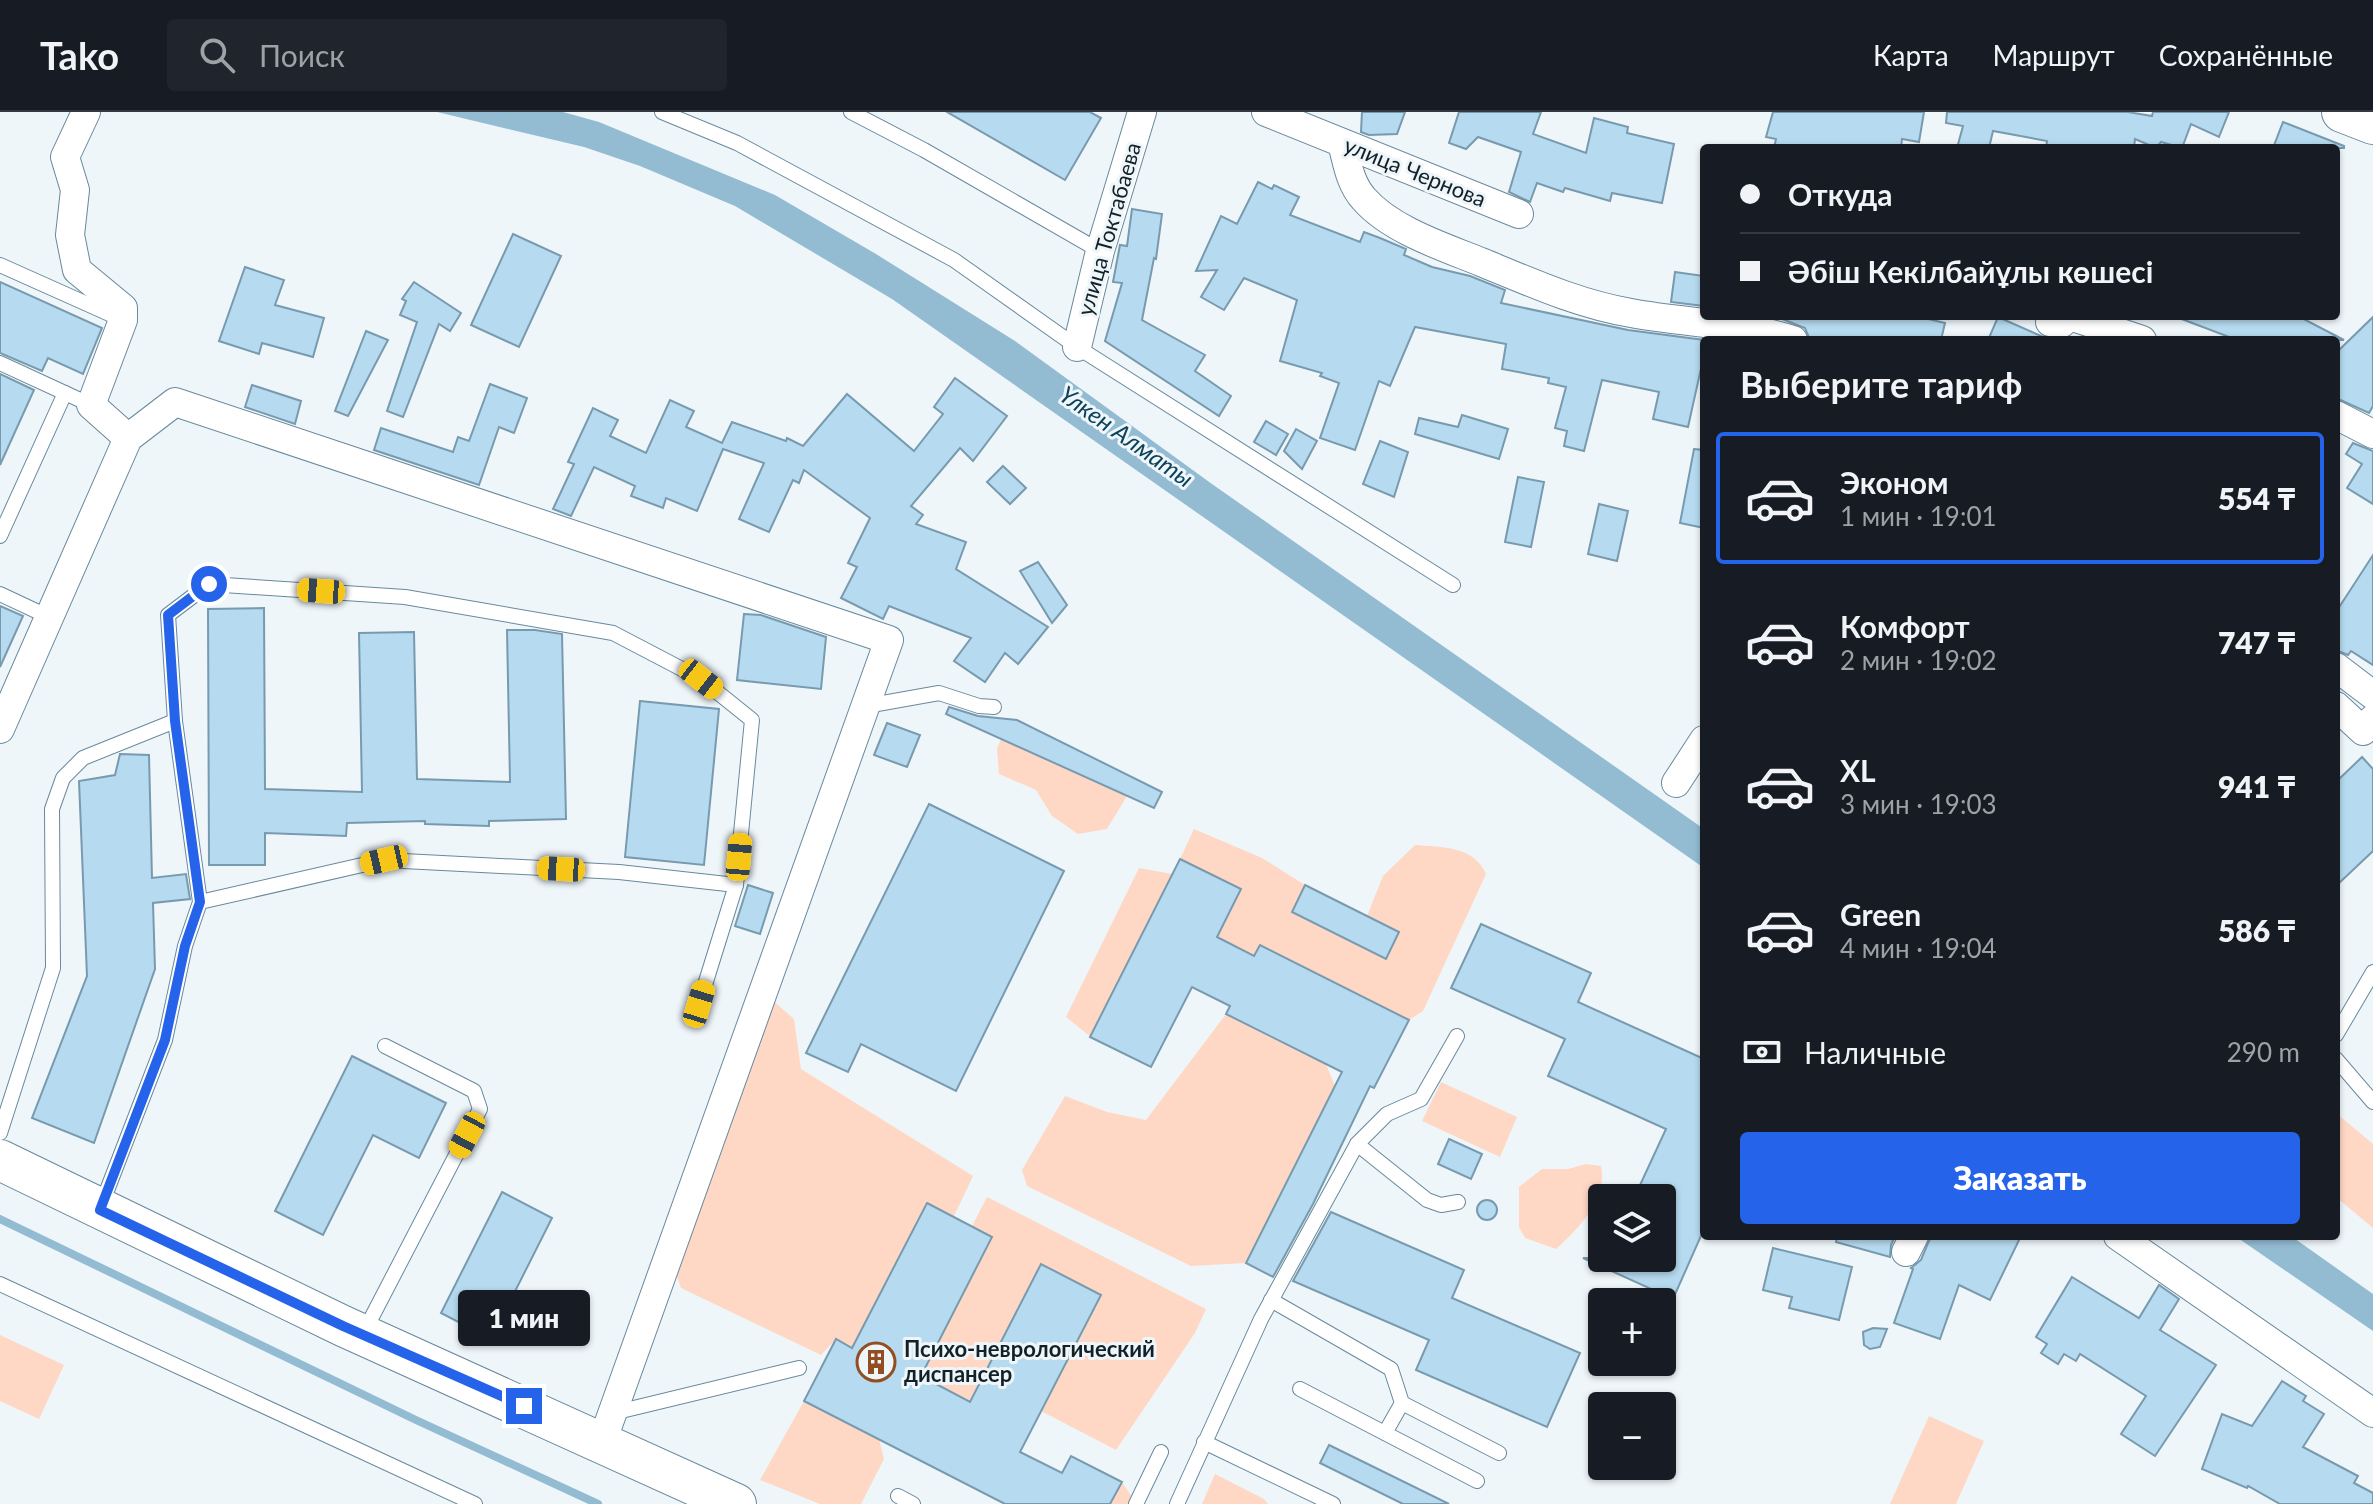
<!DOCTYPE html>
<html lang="ru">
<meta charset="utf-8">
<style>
:root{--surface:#171b24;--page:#20242c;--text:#f1f3f6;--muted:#9ea1a6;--line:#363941;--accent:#2563eb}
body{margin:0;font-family:Lato,sans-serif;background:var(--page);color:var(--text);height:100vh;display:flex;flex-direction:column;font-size:30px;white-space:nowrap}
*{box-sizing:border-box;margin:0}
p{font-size:26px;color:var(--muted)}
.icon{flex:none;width:44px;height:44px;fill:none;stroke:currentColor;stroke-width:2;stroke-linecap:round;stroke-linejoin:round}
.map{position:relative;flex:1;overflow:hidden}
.panel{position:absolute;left:1700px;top:224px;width:640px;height:904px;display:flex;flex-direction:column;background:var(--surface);border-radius:8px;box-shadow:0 2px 6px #0004}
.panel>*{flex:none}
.guide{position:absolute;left:1700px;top:32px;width:640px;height:176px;border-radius:8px;box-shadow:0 2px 6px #0004;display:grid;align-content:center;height:176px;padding:0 40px;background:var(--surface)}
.fabs{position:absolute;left:1588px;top:1072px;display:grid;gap:16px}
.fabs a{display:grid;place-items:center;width:88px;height:88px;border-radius:8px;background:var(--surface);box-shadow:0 2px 6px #0004;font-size:40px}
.end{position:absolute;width:36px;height:36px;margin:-18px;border:10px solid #2563eb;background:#fff;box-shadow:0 0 0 4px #fff}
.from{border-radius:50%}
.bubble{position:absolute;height:56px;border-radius:8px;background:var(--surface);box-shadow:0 2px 6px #0004;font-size:26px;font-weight:800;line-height:56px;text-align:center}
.car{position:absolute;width:24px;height:48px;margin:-24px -12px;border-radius:10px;box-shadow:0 0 6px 2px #0007;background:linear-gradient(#f5c518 24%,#345 0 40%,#f5c518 0 76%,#345 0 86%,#f5c518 0)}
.guide b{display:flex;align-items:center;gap:28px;height:76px;font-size:30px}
.guide b+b{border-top:2px solid var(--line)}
.guide i{width:20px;height:20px;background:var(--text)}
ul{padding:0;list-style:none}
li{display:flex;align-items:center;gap:24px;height:132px;margin:0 16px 12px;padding:0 24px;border:4px solid transparent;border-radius:8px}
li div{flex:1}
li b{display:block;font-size:30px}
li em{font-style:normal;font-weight:800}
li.selected{border-color:var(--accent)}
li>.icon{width:72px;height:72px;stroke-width:1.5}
h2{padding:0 40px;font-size:36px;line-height:96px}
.pay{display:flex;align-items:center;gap:20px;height:88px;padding:0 40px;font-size:30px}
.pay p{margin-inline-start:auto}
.button{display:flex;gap:16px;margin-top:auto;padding:16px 40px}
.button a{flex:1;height:92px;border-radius:8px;background:var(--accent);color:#fff;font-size:32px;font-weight:800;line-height:92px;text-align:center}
header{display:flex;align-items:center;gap:48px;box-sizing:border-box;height:112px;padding:0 40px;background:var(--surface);border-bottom:2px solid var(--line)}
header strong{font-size:38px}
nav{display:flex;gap:44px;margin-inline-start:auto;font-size:28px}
.search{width:560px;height:72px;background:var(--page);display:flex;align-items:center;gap:20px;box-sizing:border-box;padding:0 28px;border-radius:8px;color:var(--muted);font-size:30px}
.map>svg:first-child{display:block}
</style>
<header>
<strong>Tako</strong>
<div class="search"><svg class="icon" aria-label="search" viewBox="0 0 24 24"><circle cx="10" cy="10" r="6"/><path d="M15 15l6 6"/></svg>Поиск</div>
<nav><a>Карта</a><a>Маршрут</a><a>Сохранённые</a></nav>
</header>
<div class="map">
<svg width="2373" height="1392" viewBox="0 0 2373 1392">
<rect width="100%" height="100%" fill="#eff6fa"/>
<g fill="#fed8c4">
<path d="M 1001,627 L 1127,684 L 1107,717 L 1078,722 L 1052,704 L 1036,678 L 999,662 L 997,637 Z"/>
<path d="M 1194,717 L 1262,746 L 1305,773 L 1292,801 L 1386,847 L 1399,820 L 1367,804 L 1383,764 L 1415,733 C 1442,735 1474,734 1486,762 L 1423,899 L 1409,908 L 1260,834 L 1254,844 L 1217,825 L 1241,777 L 1180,747 Z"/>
<path d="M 1139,756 L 1172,762 L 1091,925 L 1066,905 Z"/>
<path d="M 771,887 L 794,907 L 801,957 L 973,1064 L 954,1104 L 926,1092 L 852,1236 L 836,1227 L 821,1243 L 681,1176 L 674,1156 Z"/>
<path d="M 1226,902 L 1326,952 L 1335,974 L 1246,1151 L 1191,1154 L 1027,1074 L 1022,1058 L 1065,984 L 1107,1000 L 1146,1008 Z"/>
<path d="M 1441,970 L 1517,1005 L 1500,1045 L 1422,1009 Z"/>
<path d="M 2336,1001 L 2373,1032 L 2373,1116 L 2336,1085 Z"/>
<path d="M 1586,1052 L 1601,1054 C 1608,1087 1578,1117 1556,1137 L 1525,1126 L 1519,1115 L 1519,1075 L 1542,1057 L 1568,1057 Z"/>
<path d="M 987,1085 L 1206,1197 L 1195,1221 L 1116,1338 L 1041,1299 L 1100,1183 L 970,1290 L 921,1264 L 992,1125 L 972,1114 Z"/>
<path d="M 0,1223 L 64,1253 L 39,1307 L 0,1289 Z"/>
<path d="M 804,1289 L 879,1327 L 884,1347 L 861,1392 L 820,1392 L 760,1368 Z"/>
<path d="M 1929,1304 L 1984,1329 L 1956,1392 L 1890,1392 Z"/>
<path d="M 1215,1362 L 1264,1387 L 1268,1392 L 1202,1392 Z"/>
<path d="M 1122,1370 L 1132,1385 L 1129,1392 L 1110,1392 Z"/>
</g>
<g fill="#93bcd3">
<path d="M 437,0 L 563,0 L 599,10 L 775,83 L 876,142 L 1015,229 L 1212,372 L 1704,717 L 1704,756 L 892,187 L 735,94 L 640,54 L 584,35 Z"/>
<path d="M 2235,1124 L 2291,1124 L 2373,1182 L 2373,1219 Z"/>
</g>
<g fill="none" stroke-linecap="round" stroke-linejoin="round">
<path stroke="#93bcd3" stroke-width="8" d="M 0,1107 L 416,1308 L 598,1392"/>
</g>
<g fill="#b6daef" stroke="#789aaf" stroke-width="2">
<path d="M 947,0 L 1090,0 L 1101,6 L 1065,68 Z"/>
<path d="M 1362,0 L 1405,0 L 1397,22 L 1369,23 L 1361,20 Z"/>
<path d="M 1459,0 L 1541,0 L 1533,22 L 1586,41 L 1594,6 L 1628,15 L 1627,21 L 1674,32 L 1662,91 L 1612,81 L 1610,89 L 1565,76 L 1563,80 L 1537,71 L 1530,90 L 1509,80 L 1521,40 L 1478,25 L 1466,37 L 1449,31 Z"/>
<path d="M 1773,0 L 1924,0 L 1919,30 L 1902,27 L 1901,36 L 1774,36 L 1776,27 L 1766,25 Z"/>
<path d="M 1947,0 L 2128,0 L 2152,4 L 2153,0 L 2229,0 L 2219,25 L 2191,12 L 2182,36 L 2161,30 L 2156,36 L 2135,27 L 2134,36 L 2046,36 L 2047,29 L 1993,19 L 1989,36 L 1957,36 L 1963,14 L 1946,11 Z"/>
<path d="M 2283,10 L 2344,34 L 2344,36 L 2273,36 Z"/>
<path d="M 1258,70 L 1272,77 L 1274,73 L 1299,85 L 1290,103 L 1360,130 L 1364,120 L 1380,126 L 1406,137 L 1404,143 L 1432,155 L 1470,164 L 1505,178 L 1501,191 L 1628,218 L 1704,228 L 1704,243 L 1688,315 L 1653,307 L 1659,280 L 1602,268 L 1584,339 L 1564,334 L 1567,319 L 1555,316 L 1566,275 L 1548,271 L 1549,266 L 1502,257 L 1506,232 L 1415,215 L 1390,274 L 1379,269 L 1355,338 L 1320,326 L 1339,271 L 1320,264 L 1322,261 L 1280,249 L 1297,188 L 1244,166 L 1224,198 L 1201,185 L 1217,158 L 1196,159 L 1221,104 L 1237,112 Z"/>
<path d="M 1132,97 L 1162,102 L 1156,147 L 1154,146 L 1142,208 L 1205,243 L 1195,259 L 1231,284 L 1219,304 L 1105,229 L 1122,171 L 1113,170 L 1120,133 L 1127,134 Z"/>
<path d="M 513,122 L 561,144 L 519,235 L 471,213 Z"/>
<path d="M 245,155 L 284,168 L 275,193 L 324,206 L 313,245 L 262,231 L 259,242 L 219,229 Z"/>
<path d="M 1675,160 L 1704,164 L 1704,194 L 1671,190 Z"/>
<path d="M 0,170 L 102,216 L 83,262 L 48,246 L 42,259 L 0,241 Z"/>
<path d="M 414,170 L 461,201 L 450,219 L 439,212 L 403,305 L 387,299 L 417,210 L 400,203 L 406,189 L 402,187 Z"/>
<path d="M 1784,204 L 1916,204 L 1945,211 L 1941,228 L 1810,228 L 1805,216 L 1782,207 Z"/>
<path d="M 2179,204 L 2298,204 L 2344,228 L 2237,228 L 2179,206 Z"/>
<path d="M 1998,205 L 2041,224 L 2052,228 L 1988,228 Z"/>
<path d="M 2373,205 L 2373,294 L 2369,301 L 2336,286 L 2336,241 Z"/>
<path d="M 366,219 L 388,228 L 348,304 L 335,299 Z"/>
<path d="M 0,262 L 34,278 L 0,353 Z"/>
<path d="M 955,266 L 1007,304 L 973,349 L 960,336 L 911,394 L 923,403 L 916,412 L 966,430 L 956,457 L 1048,515 L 1018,552 L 1005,541 L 985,570 L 954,549 L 971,526 L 889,494 L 883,507 L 841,486 L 857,455 L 848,451 L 870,406 L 804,358 L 799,371 L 793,368 L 769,420 L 739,407 L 764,351 L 723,337 L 697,399 L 666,386 L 663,396 L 631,384 L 635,374 L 594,355 L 571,404 L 553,397 L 574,352 L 568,350 L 593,296 L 618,308 L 610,324 L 646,341 L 670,288 L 694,299 L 686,315 L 722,331 L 732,310 L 786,329 L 787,326 L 803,334 L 847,282 L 914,339 L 943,302 L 934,295 Z"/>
<path d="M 490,272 L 527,286 L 514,321 L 499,315 L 479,373 L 374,338 L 381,316 L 453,340 L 458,325 L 469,329 Z"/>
<path d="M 252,273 L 301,289 L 295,312 L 245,295 Z"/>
<path d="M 1462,303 L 1508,317 L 1499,347 L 1415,322 L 1419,306 L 1458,315 Z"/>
<path d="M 1266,309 L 1288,322 L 1276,343 L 1254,330 Z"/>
<path d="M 1296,317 L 1317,329 L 1302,357 L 1284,339 Z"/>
<path d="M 1380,329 L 1408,340 L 1394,385 L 1363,372 Z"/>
<path d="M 2353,331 L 2373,339 L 2373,392 L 2347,376 L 2362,352 L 2346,342 Z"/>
<path d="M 1694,337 L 1704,338 L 1704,416 L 1680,411 Z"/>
<path d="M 1003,354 L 1026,376 L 1010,392 L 987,370 Z"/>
<path d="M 1518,365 L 1544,370 L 1531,435 L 1505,430 Z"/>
<path d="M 1599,392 L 1628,399 L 1617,449 L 1588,442 Z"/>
<path d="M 2373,443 L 2373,553 L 2351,539 L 2348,543 L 2336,538 L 2336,500 Z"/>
<path d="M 1038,450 L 1067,493 L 1052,511 L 1020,459 Z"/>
<path d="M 0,494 L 23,504 L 0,555 Z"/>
<path d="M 264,496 L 265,677 L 362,680 L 359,521 L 414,520 L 417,667 L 510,670 L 507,518 L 535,518 L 562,522 L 566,707 L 489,709 L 489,714 L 425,712 L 425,709 L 347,711 L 346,724 L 265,721 L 265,753 L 209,753 L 208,497 Z"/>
<path d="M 744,502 L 761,503 L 826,525 L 821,577 L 737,568 Z"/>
<path d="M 640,589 L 719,597 L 704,753 L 625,745 Z"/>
<path d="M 949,595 L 978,604 L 1017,608 L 1162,680 L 1154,696 L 946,602 Z"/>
<path d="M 887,611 L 920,623 L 907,655 L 874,643 Z"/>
<path d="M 120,642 L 149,643 L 152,766 L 186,762 L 190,787 L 153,791 L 155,857 L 94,1031 L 32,1006 L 87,864 L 79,669 L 115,663 Z"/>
<path d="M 2362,645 L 2373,657 L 2373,739 L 2336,774 L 2336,670 Z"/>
<path d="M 929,692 L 1064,759 L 956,979 L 861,932 L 848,960 L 806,941 Z"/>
<path d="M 1180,747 L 1241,777 L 1217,825 L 1254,844 L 1260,833 L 1409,908 L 1374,976 L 1370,974 L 1313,1092 L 1273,1165 L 1246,1151 L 1342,960 L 1226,902 L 1230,894 L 1192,875 L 1151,955 L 1090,925 Z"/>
<path d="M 748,773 L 773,781 L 760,822 L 735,814 Z"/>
<path d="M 1305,773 L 1399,820 L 1386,847 L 1292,800 Z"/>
<path d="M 1481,812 L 1591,861 L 1578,890 L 1704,947 L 1704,1117 L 1673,1187 L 1583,1146 L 1662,1146 L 1662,1086 L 1634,1086 L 1666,1017 L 1548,964 L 1565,927 L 1451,876 Z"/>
<path d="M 352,944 L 446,991 L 419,1046 L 373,1023 L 323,1123 L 275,1099 Z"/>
<path d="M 1449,1027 L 1482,1042 L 1471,1067 L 1438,1052 Z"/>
<path d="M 502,1080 L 552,1106 L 491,1227 L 441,1201 Z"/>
<circle cx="1487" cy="1098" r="10"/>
<path d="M 927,1091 L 992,1125 L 921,1264 L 970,1290 L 1041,1152 L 1101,1183 L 1020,1340 L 1062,1361 L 1071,1344 L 1122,1370 L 1110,1392 L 1005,1392 L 804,1289 L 836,1227 L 852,1236 Z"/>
<path d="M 1331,1100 L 1464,1158 L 1452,1186 L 1580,1241 L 1547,1315 L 1416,1258 L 1429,1228 L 1293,1169 Z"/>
<path d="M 1837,1124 L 1895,1124 L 1891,1133 L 1890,1145 L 1836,1130 Z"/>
<path d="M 1931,1124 L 2021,1124 L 1990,1188 L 1959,1173 L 1940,1227 L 1894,1211 L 1913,1157 L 1911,1156 L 1921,1148 Z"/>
<path d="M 1773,1136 L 1852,1155 L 1839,1208 L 1789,1196 L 1792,1185 L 1763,1178 Z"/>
<path d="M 2072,1165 L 2139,1206 L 2159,1173 L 2179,1187 L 2160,1218 L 2216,1253 L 2155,1344 L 2121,1322 L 2146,1284 L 2080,1242 L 2076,1249 L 2064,1242 L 2058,1252 L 2041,1241 L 2047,1232 L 2036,1225 Z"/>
<path d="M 1873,1216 L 1887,1217 L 1880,1235 L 1870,1237 L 1864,1233 L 1863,1220 Z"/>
<path d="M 2282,1269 L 2306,1284 L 2303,1289 L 2324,1302 L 2303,1335 L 2358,1364 L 2354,1371 L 2373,1381 L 2373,1392 L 2280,1392 L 2248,1374 L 2247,1376 L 2202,1357 L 2222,1302 L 2252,1314 Z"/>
<path d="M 1329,1333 L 1449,1392 L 1403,1392 L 1320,1351 Z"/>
</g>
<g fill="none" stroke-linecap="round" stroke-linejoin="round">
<g stroke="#68899d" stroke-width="16">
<g id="lane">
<path d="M 662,0 L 737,31 L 954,148 L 1077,235 L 1453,473"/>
<path d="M 851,0 L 924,38 L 1100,139"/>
<path d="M 0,153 L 123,208"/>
<path d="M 0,251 L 91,293"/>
<path d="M 0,424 L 65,281"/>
<path d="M 0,482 L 49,505"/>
<path d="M 866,594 L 939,581 L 979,594 L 994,595"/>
<path d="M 699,892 L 736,773"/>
<path d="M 2336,923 L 2373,860"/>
<path d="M 2336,947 L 2373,990"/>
<path d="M 0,1021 L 53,856 L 52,697 L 63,666 L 83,646 L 175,609"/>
<path d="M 1357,1032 L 1427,1088 L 1441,1093 L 1458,1090"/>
<path d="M 101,1094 L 165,928 L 185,834 L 200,790 L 384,748 L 619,760 L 736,773 L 752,608 L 701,567 L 613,521 L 405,485 L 209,472 L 168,503 L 175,609 L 200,790"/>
<path d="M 0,1172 L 475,1392"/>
<path d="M 1271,1188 L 1391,1257 L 1402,1291 L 1499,1341"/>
<path d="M 363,1222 L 480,997 L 474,979 L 385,934"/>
<path d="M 1300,1277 L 1477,1369"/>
<path d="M 613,1301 L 799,1256"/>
<path d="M 1385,1321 L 1402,1291"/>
<path d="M 1204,1330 L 1333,1392"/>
<path d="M 898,1384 L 913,1392"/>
<path d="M 1136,1392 L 1161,1340"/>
<path d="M 1177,1392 L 1261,1207 L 1357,1032 L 1387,1002 L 1421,987 L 1457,924"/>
</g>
</g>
<g stroke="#68899d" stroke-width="30">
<g id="street">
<path d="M 86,0 L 65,45 L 75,78 L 70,123 L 77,158 L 123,196 L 123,208 L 91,293 L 128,326"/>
<path d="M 1266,0 L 1519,102"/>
<path d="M 1342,31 C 1347,50 1350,72 1364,87 C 1391,118 1444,135 1481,150 C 1530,170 1578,192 1631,201 C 1685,211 1740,211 1793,228"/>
<path d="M 2050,210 L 2062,211 L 2068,205 L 2076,206 L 2142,228"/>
<path d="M 1077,235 L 1100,139 L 1142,0"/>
<path d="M 2336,303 L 2373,322"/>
<path d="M 2336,555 L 2373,583"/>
<path d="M 2336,594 L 2363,619 L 2373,607"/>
<path d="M 0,617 L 128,326 L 175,290 L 889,528 L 602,1330"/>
<path d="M 1676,671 L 1704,628"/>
<path d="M 2118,1124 L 2373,1301"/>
<path d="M 1906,1140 L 1914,1124"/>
</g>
</g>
<g stroke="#68899d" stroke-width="42">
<g id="secondary">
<path d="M 2342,0 L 2373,12"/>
<path d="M 0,1048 L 343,1214 L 736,1392"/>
</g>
</g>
<use href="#lane" stroke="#fff" stroke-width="14"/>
<use href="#street" stroke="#fff" stroke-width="28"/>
<use href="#secondary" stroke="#fff" stroke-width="40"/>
</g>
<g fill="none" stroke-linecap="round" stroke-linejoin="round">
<path stroke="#2563eb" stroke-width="10" d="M 209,472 L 168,503 L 175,609 L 200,790 L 185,834 L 165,928 L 100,1098 L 343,1214 L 524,1294"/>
</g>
<defs>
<g id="building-ring" transform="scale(2)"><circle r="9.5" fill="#eff6fa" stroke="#924e22" stroke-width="1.5"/><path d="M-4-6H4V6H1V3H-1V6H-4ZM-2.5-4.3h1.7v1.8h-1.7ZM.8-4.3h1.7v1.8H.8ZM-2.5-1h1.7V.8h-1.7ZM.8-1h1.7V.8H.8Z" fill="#924e22"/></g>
</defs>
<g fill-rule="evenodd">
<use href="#building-ring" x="876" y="1250"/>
</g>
<g text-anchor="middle" stroke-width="6" stroke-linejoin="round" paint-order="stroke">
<g font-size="22" fill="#122028" stroke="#eff6fa">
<text transform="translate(1415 60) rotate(22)" y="8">улица Чернова</text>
<text transform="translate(1109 117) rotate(-74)" y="8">улица Токтабаева</text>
</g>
<g font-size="22" font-weight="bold" fill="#122028" stroke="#eff6fa" text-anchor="start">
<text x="904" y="1245">Психо-неврологический<tspan x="904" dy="25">диспансер</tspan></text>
</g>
<g font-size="24" font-style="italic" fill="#0d425b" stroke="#eff6fa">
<text transform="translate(1126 325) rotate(35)" y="8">Үлкен Алматы</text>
</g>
</g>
</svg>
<div class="fabs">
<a><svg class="icon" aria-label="layers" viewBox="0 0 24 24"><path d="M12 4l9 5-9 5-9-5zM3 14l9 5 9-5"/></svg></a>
<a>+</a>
<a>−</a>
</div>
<i class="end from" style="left:209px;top:472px"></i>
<i class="end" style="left:524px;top:1294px"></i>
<div class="bubble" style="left:458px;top:1178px;width:132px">1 мин</div>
<i class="car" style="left:321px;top:479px;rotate:274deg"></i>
<i class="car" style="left:701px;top:567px;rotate:128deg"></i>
<i class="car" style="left:739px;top:745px;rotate:5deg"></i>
<i class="car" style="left:384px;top:748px;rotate:257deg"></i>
<i class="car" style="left:561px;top:757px;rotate:273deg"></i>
<i class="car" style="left:699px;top:892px;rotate:17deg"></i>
<i class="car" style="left:467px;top:1023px;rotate:208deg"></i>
<div class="guide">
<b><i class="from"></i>Откуда</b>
<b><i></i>Әбіш Кекілбайұлы көшесі</b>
</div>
<section class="panel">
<h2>Выберите тариф</h2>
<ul>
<li class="selected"><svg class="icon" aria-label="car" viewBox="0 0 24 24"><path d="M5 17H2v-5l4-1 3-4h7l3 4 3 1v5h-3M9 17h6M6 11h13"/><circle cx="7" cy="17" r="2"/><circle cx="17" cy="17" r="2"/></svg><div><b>Эконом</b><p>1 мин · 19:01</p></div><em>554 ₸</em></li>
<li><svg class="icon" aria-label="car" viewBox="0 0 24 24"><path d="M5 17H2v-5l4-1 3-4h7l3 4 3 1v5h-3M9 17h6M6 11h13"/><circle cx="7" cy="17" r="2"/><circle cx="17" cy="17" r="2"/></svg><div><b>Комфорт</b><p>2 мин · 19:02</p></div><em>747 ₸</em></li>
<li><svg class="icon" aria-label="car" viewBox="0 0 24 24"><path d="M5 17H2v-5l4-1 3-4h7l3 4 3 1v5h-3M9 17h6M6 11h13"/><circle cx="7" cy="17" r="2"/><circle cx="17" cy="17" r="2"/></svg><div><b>XL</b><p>3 мин · 19:03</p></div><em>941 ₸</em></li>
<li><svg class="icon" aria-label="car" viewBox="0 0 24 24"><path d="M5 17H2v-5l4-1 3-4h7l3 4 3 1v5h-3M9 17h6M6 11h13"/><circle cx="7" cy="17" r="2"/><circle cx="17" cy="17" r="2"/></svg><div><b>Green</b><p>4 мин · 19:04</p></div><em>586 ₸</em></li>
</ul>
<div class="pay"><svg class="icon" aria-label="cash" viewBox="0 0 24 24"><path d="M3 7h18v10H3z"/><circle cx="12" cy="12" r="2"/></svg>Наличные<p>290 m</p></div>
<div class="button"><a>Заказать</a></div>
</section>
</div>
